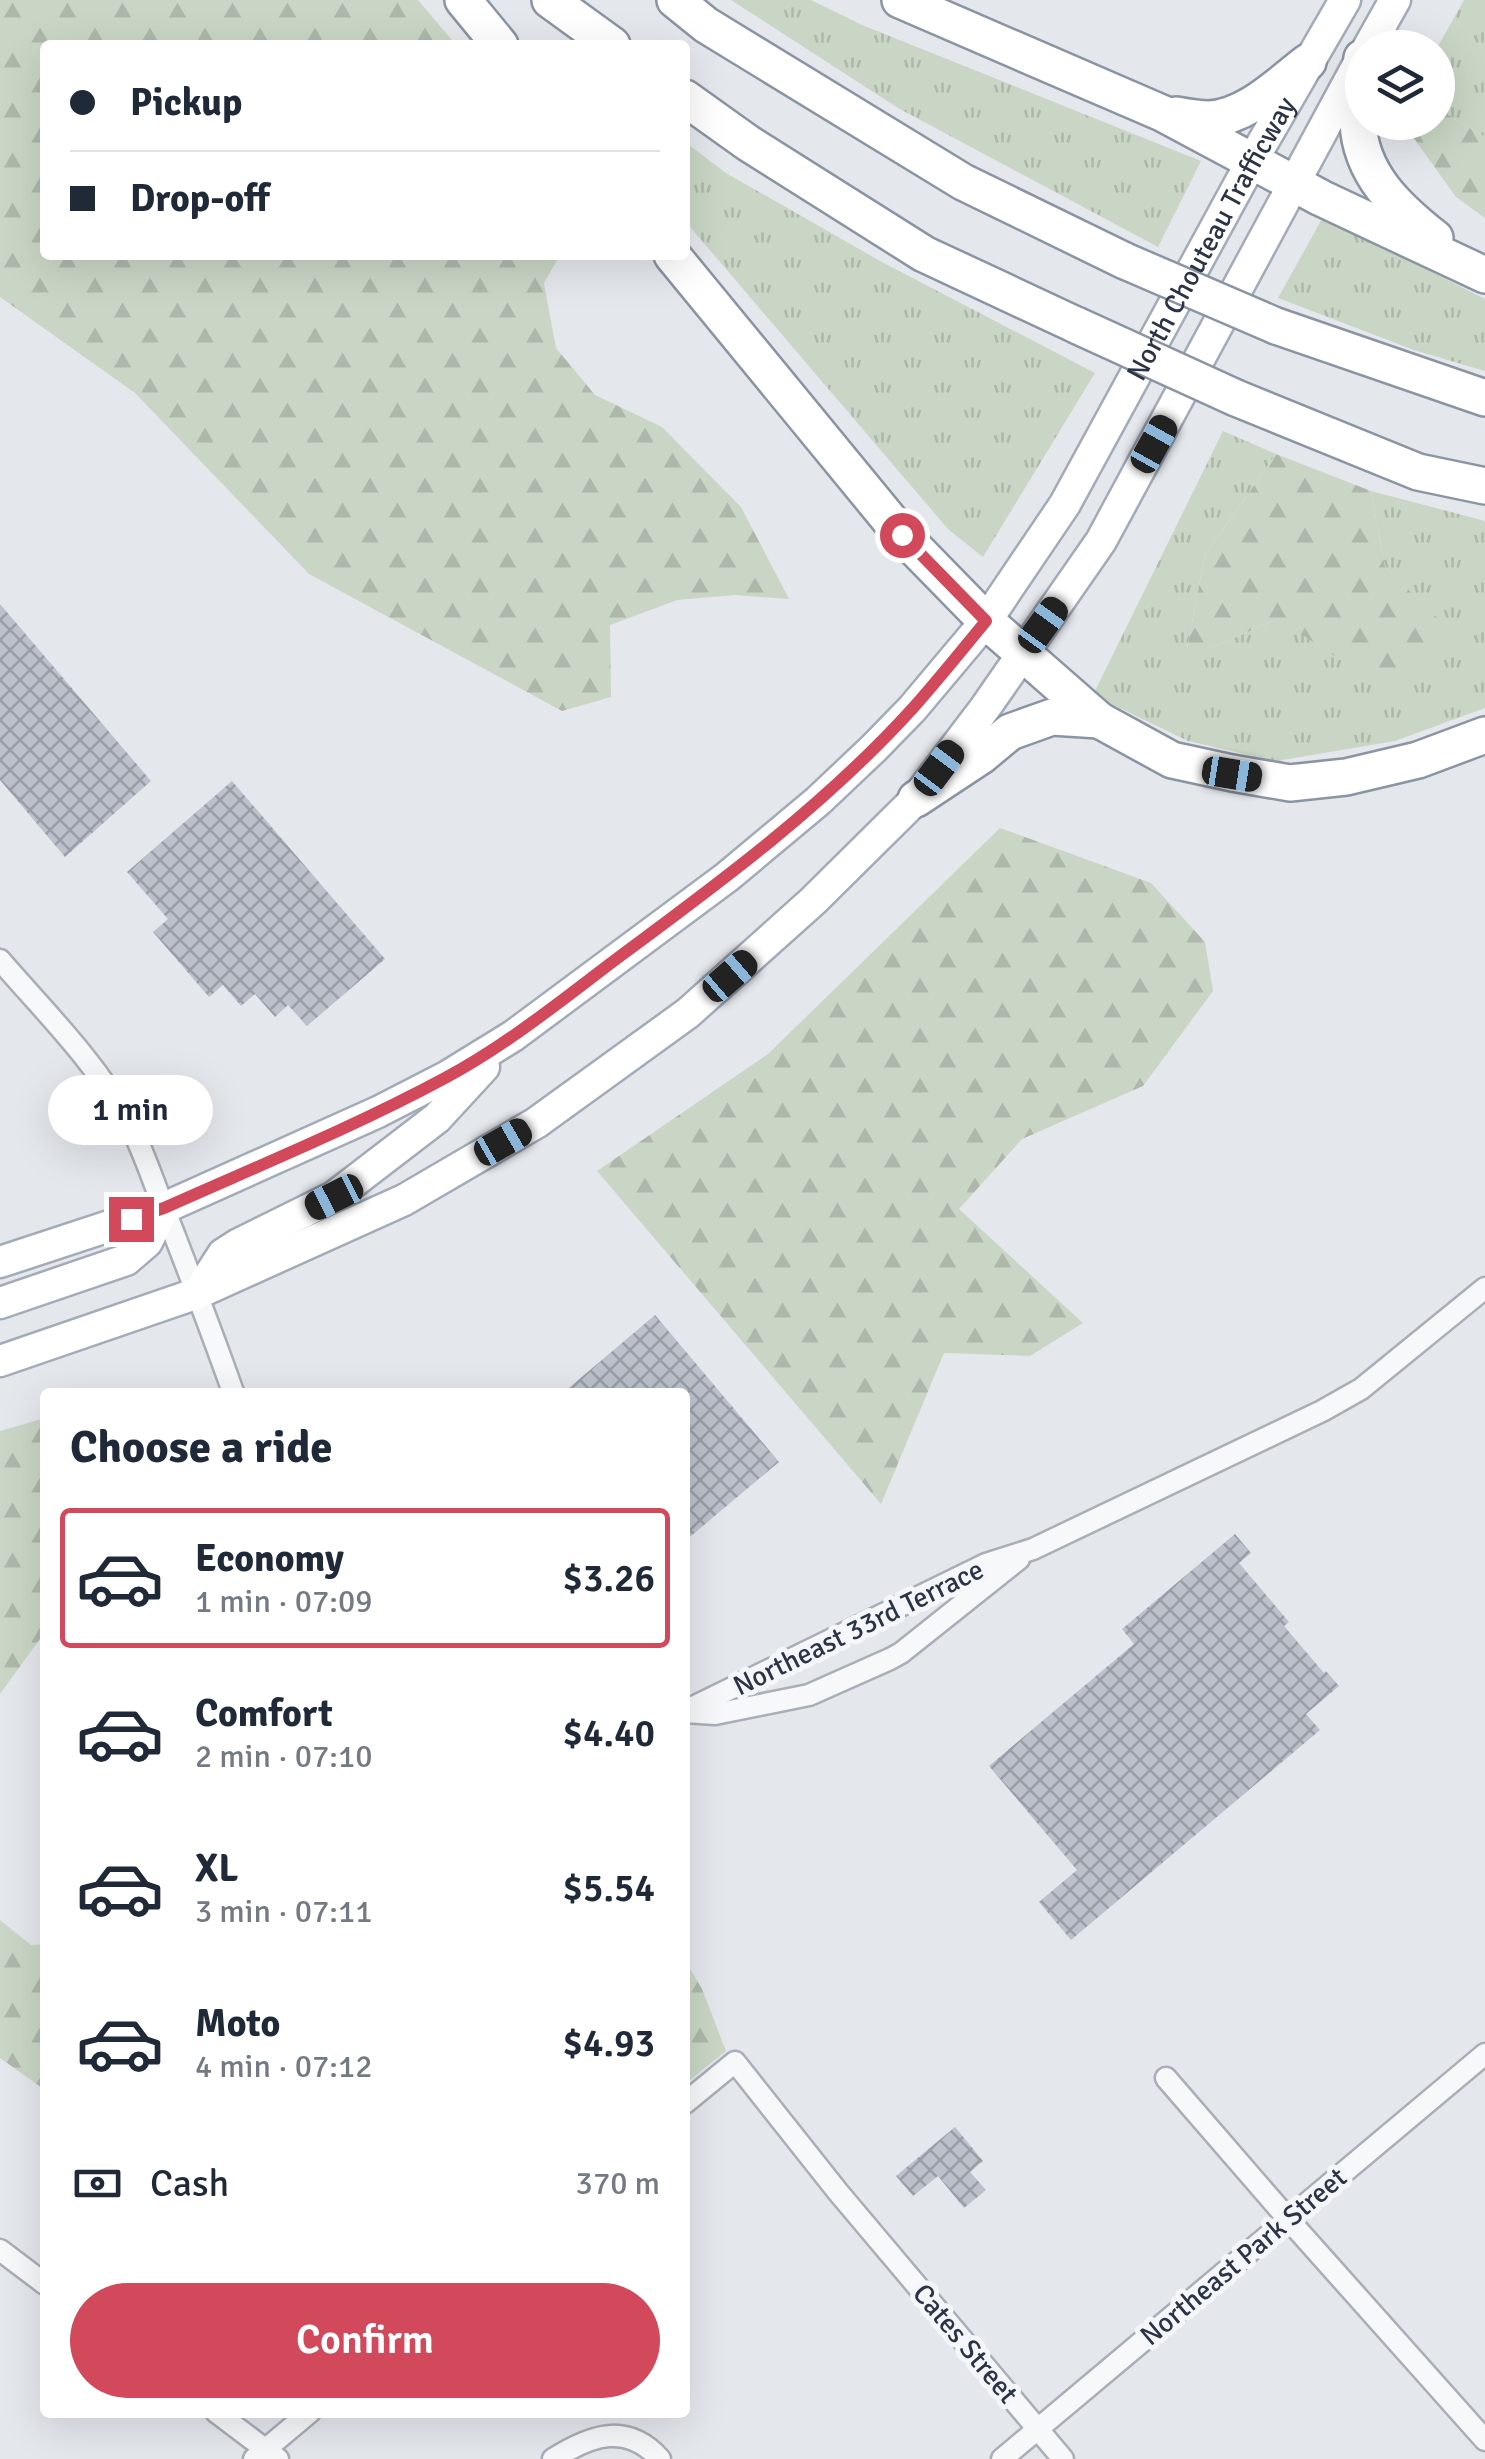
<!DOCTYPE html>
<meta charset="utf-8">
<style>
:root{--surface:#fff;--page:#f6f6f7;--text:#1f2937;--muted:#747a83;--line:#e0e1e3;--accent:#d1495b}
body{margin:0;font-family:Signika,sans-serif;background:var(--page);color:var(--text);height:100vh;display:flex;flex-direction:column;font-size:38px;white-space:nowrap}
*{box-sizing:border-box;margin:0}
p{font-size:32px;color:var(--muted)}
.icon{flex:none;width:55px;height:55px;fill:none;stroke:currentColor;stroke-width:2;stroke-linecap:round;stroke-linejoin:round}
.map{position:relative;flex:1;overflow:hidden}
.sheet{position:absolute;left:40px;top:1388px;width:650px;height:1030px;display:flex;flex-direction:column;background:var(--surface);border-radius:10px;box-shadow:0 10px 40px #0002}
.sheet>*{flex:none}
.hud{position:absolute;left:40px;top:40px;width:650px;height:220px;border-radius:10px;box-shadow:0 10px 40px #0002;display:grid;align-content:center;height:220px;padding:0 30px;background:var(--surface)}
.fabs{position:absolute;left:1345px;top:30px;display:grid;gap:20px}
.fabs a{display:grid;place-items:center;width:110px;height:110px;border-radius:50%;background:var(--surface);box-shadow:0 10px 40px #0002;font-size:50px}
.end{position:absolute;width:45px;height:45px;margin:-22px;border:12px solid #d1495b;background:#fff;box-shadow:0 0 0 5px #fff}
.from{border-radius:50%}
.bubble{position:absolute;height:70px;border-radius:35px;background:var(--surface);box-shadow:0 10px 40px #0002;font-size:32px;font-weight:600;line-height:70px;text-align:center}
.car{position:absolute;width:30px;height:60px;margin:-30px -15px;border-radius:12px;box-shadow:0 0 8px 2px #0007;background:linear-gradient(#222 24%,#8ab4d8 0 40%,#222 0 76%,#8ab4d8 0 86%,#222 0)}
.hud b{display:flex;align-items:center;gap:35px;height:95px;font-size:38px}
.hud b+b{border-top:2px solid var(--line)}
.hud i{width:25px;height:25px;background:var(--text)}
ul{padding:0;list-style:none}
li{display:flex;align-items:center;gap:30px;height:140px;margin:0 20px 15px;padding:0 10px;border:5px solid transparent;border-radius:10px}
li div{flex:1}
li b{display:block;font-size:38px}
li em{font-style:normal;font-weight:600}
li.active{border-color:var(--accent)}
li>.icon{width:90px;height:90px;stroke-width:1.5}
h2{padding:0 30px;font-size:45px;line-height:120px}
.pay{display:flex;align-items:center;gap:25px;height:110px;padding:0 30px;font-size:38px}
.pay p{margin-inline-start:auto}
.cta{display:flex;gap:20px;margin-top:auto;padding:20px 30px}
.cta a{flex:1;height:115px;border-radius:60px;background:var(--accent);color:#fff;font-size:40px;font-weight:600;line-height:115px;text-align:center}
.map>svg:first-child{display:block}
</style>
<div class="map">
<svg width="1485" height="2459" viewBox="0 0 1485 2459">
<defs>
<pattern id="grass-tufts" width="24" height="20" patternUnits="userSpaceOnUse" patternTransform="scale(2.5)"><rect width="24" height="20" fill="#c9d6c5"/><path d="M3 7l-1-3M5 7V3M7 7l1-3M15 17l-1-3M17 17v-4M19 17l1-3" fill="none" stroke="#adb8ab"/></pattern>
<pattern id="forest-firs" width="22" height="20" patternUnits="userSpaceOnUse" patternTransform="scale(2.5)"><rect width="22" height="20" fill="#c9d6c5"/><path d="M5 1l3.5 6h-7zM16 11l3.5 6h-7z" fill="#adb8ab"/></pattern>
<pattern id="building-cross-hatch" width="8" height="8" patternUnits="userSpaceOnUse" patternTransform="scale(2.5)"><rect width="8" height="8" fill="#bbc0ca"/><path d="M0 0l8 8M0 8l8-8" fill="none" stroke="#989da6"/></pattern>
</defs>
<rect width="100%" height="100%" fill="#e4e7ec"/>
<g fill="url(#grass-tufts)">
<path d="M 731,0 L 811,0 L 862,25 L 1201,161 L 1158,247 L 898,108 Z"/>
<path d="M 1464,0 L 1485,0 L 1485,137 L 1438,109 L 1437,48 Z"/>
<path d="M 685,142 L 726,173 L 880,261 L 1095,373 L 983,557 L 948,529 L 685,221 Z"/>
<path d="M 1323,217 L 1485,299 L 1485,371 L 1414,350 L 1278,298 Z"/>
<path d="M 1223,431 L 1276,454 L 1205,555 L 1187,648 L 1211,648 L 1278,619 L 1445,626 L 1385,567 L 1371,491 L 1485,521 L 1485,708 L 1395,741 L 1277,761 L 1188,741 L 1093,695 Z"/>
</g>
<g fill="url(#forest-firs)">
<path d="M 0,0 L 418,0 L 456,45 L 45,45 L 45,255 L 560,255 L 544,283 L 556,348 L 595,395 L 662,427 L 741,507 L 789,599 L 735,595 L 677,600 L 610,625 L 611,697 L 562,711 L 309,574 L 135,393 L 0,297 Z"/>
<path d="M 1438,109 L 1485,137 L 1485,218 L 1456,197 L 1403,123 L 1438,122 Z"/>
<path d="M 1276,454 L 1371,491 L 1385,567 L 1446,626 L 1383,688 L 1278,619 L 1211,648 L 1187,648 L 1205,555 Z"/>
<path d="M 1000,828 L 1151,883 L 1205,942 L 1213,991 L 1143,1086 L 1022,1139 L 959,1209 L 1083,1323 L 1030,1356 L 944,1353 L 881,1504 L 597,1171 L 768,1054 Z"/>
<path d="M 45,1418 L 45,1632 L 0,1694 L 0,1431 Z"/>
<path d="M 0,1920 L 31,1945 L 45,1944 L 45,2090 L 0,2058 Z"/>
<path d="M 685,1960 L 702,1989 L 726,2051 L 685,2084 Z"/>
</g>
<g fill="url(#building-cross-hatch)">
<path d="M 0,604 L 151,781 L 65,857 L 0,780 Z"/>
<path d="M 232,781 L 385,959 L 307,1026 L 288,1005 L 275,1017 L 255,994 L 241,1006 L 223,985 L 209,997 L 153,932 L 168,919 L 127,872 Z"/>
<path d="M 655,1315 L 779,1462 L 685,1541 L 685,1392 L 564,1392 Z"/>
<path d="M 1235,1534 L 1251,1553 L 1239,1563 L 1289,1622 L 1284,1626 L 1324,1673 L 1326,1671 L 1339,1686 L 1306,1714 L 1320,1730 L 1071,1940 L 1039,1902 L 1077,1870 L 989,1766 L 1134,1644 L 1122,1629 Z"/>
<path d="M 955,2127 L 983,2161 L 970,2172 L 986,2190 L 964,2208 L 938,2176 L 913,2196 L 896,2176 Z"/>
</g>
<g fill="none" stroke-linecap="round" stroke-linejoin="round">
<g stroke="#a9aeb7" stroke-width="25">
<g id="street">
<path d="M 0,960 C 44,1011 95,1061 128,1121 C 144,1151 153,1182 166,1213 C 189,1273 212,1332 233,1392"/>
<path d="M 685,1711 L 986,1564 L 1033,1549 L 1322,1411 L 1361,1389 L 1485,1288"/>
<path d="M 685,1712 L 715,1714 L 809,1695 L 890,1659 L 901,1653 L 1019,1559"/>
<path d="M 1166,2078 L 1288,2219 L 1485,2440"/>
<path d="M 685,2103 L 735,2062 L 838,2192 L 1063,2459"/>
<path d="M 0,2250 L 45,2284"/>
<path d="M 216,2412 L 278,2459"/>
<path d="M 254,2459 L 310,2412"/>
<path d="M 553,2459 C 591,2435 627,2422 660,2459"/>
<path d="M 1002,2459 L 1485,2054"/>
</g>
</g>
<g stroke="#a3abb8" stroke-width="35">
<g id="primary">
<path d="M 1368,48 L 1395,0"/>
<path id="s1" d="M 0,1262 L 164,1208 L 378,1112 L 448,1076 L 513,1036 L 727,877 L 818,801 L 874,748 L 912,709 L 986,621 L 1065,504 L 1252,161 L 1345,0"/>
<path d="M 198,1293 L 223,1254 L 237,1245 L 334,1197 L 437,1118 L 484,1067"/>
<path d="M 0,1303 L 126,1260 L 147,1242 L 164,1208"/>
<path d="M 0,1361 L 198,1293 L 404,1200 L 536,1123 L 688,1013 L 813,901 L 916,799 L 985,708 L 1101,541 L 1360,61"/>
</g>
</g>
<g stroke="#8b94a3" stroke-width="40">
<g id="highway">
<path d="M 463,0 L 500,45"/>
<path d="M 550,0 L 612,45"/>
<path d="M 675,0 L 706,25 L 963,182 L 1125,261"/>
<path d="M 900,0 L 1164,114 L 1321,198 L 1485,275"/>
<path d="M 1362,58 C 1360,79 1357,101 1358,122 C 1360,174 1397,208 1435,238"/>
<path d="M 685,98 L 748,143 L 924,254 L 1076,325"/>
<path d="M 1176,115 C 1187,117 1198,119 1209,119 C 1247,117 1279,84 1308,62"/>
<path d="M 672,255 L 902,535 L 986,621 L 1099,720 L 1172,760 L 1232,773 L 1290,783 L 1346,777 L 1418,760 L 1485,735"/>
<path d="M 1276,326 L 1485,398"/>
<path d="M 1236,398 L 1418,472 L 1485,486"/>
<path d="M 916,799 L 981,756 L 1010,732 L 1052,717 L 1099,720"/>
</g>
</g>
<use href="#street" stroke="#f7f8fa" stroke-width="20"/>
<use href="#primary" stroke="#fff" stroke-width="30"/>
<use href="#highway" stroke="#fff" stroke-width="35"/>
<g stroke="#8b94a3" stroke-width="40" stroke-linecap="butt">
<g id="highway-bridge">
<path d="M 1125,261 L 1276,326"/>
<path d="M 1076,325 L 1236,398"/>
</g>
</g>
<use href="#highway-bridge" stroke="#fff" stroke-width="35"/>
</g>
<g fill="none" stroke-linecap="round" stroke-linejoin="round">
<path stroke="#d1495b" stroke-width="12" d="M 131,1219 L 164,1208 C 258,1166 354,1127 445,1078 C 507,1045 563,999 619,957 C 722,881 826,804 913,708 C 938,680 962,650 986,621 L 902,535"/>
</g>
<g text-anchor="middle" stroke-width="10" stroke-linejoin="round" paint-order="stroke">
<g font-size="28" fill="#2b3445" stroke="#f4f6f9">
<text dy="10" stroke="none"><textPath href="#s1" startOffset="1638">North Chouteau Trafficway</textPath></text>
<text transform="translate(858 1627) rotate(-26)" y="10">Northeast 33rd Terrace</text>
<text transform="translate(1243 2256) rotate(-40)" y="10">Northeast Park Street</text>
<text transform="translate(966 2343) rotate(50)" y="10">Cates Street</text>
</g>
</g>
</svg>
<div class="fabs">
<a><svg class="icon" aria-label="layers" viewBox="0 0 24 24"><path d="M12 4l9 5-9 5-9-5zM3 14l9 5 9-5"/></svg></a>
</div>
<i class="end from" style="left:902px;top:535px"></i>
<i class="end" style="left:131px;top:1219px"></i>
<div class="bubble" style="left:48px;top:1075px;width:165px">1 min</div>
<i class="car" style="left:1154px;top:444px;rotate:29deg"></i>
<i class="car" style="left:1043px;top:625px;rotate:36deg"></i>
<i class="car" style="left:939px;top:768px;rotate:37deg"></i>
<i class="car" style="left:1232px;top:774px;rotate:99deg"></i>
<i class="car" style="left:730px;top:976px;rotate:49deg"></i>
<i class="car" style="left:503px;top:1142px;rotate:60deg"></i>
<i class="car" style="left:334px;top:1197px;rotate:243deg"></i>
<div class="hud">
<b><i class="from"></i>Pickup</b>
<b><i></i>Drop-off</b>
</div>
<section class="sheet">
<h2>Choose a ride</h2>
<ul>
<li class="active"><svg class="icon" aria-label="car" viewBox="0 0 24 24"><path d="M5 17H2v-5l4-1 3-4h7l3 4 3 1v5h-3M9 17h6M6 11h13"/><circle cx="7" cy="17" r="2"/><circle cx="17" cy="17" r="2"/></svg><div><b>Economy</b><p>1 min · 07:09</p></div><em>$3.26</em></li>
<li><svg class="icon" aria-label="car" viewBox="0 0 24 24"><path d="M5 17H2v-5l4-1 3-4h7l3 4 3 1v5h-3M9 17h6M6 11h13"/><circle cx="7" cy="17" r="2"/><circle cx="17" cy="17" r="2"/></svg><div><b>Comfort</b><p>2 min · 07:10</p></div><em>$4.40</em></li>
<li><svg class="icon" aria-label="car" viewBox="0 0 24 24"><path d="M5 17H2v-5l4-1 3-4h7l3 4 3 1v5h-3M9 17h6M6 11h13"/><circle cx="7" cy="17" r="2"/><circle cx="17" cy="17" r="2"/></svg><div><b>XL</b><p>3 min · 07:11</p></div><em>$5.54</em></li>
<li><svg class="icon" aria-label="car" viewBox="0 0 24 24"><path d="M5 17H2v-5l4-1 3-4h7l3 4 3 1v5h-3M9 17h6M6 11h13"/><circle cx="7" cy="17" r="2"/><circle cx="17" cy="17" r="2"/></svg><div><b>Moto</b><p>4 min · 07:12</p></div><em>$4.93</em></li>
</ul>
<div class="pay"><svg class="icon" aria-label="cash" viewBox="0 0 24 24"><path d="M3 7h18v10H3z"/><circle cx="12" cy="12" r="2"/></svg>Cash<p>370 m</p></div>
<div class="cta"><a>Confirm</a></div>
</section>
</div>
